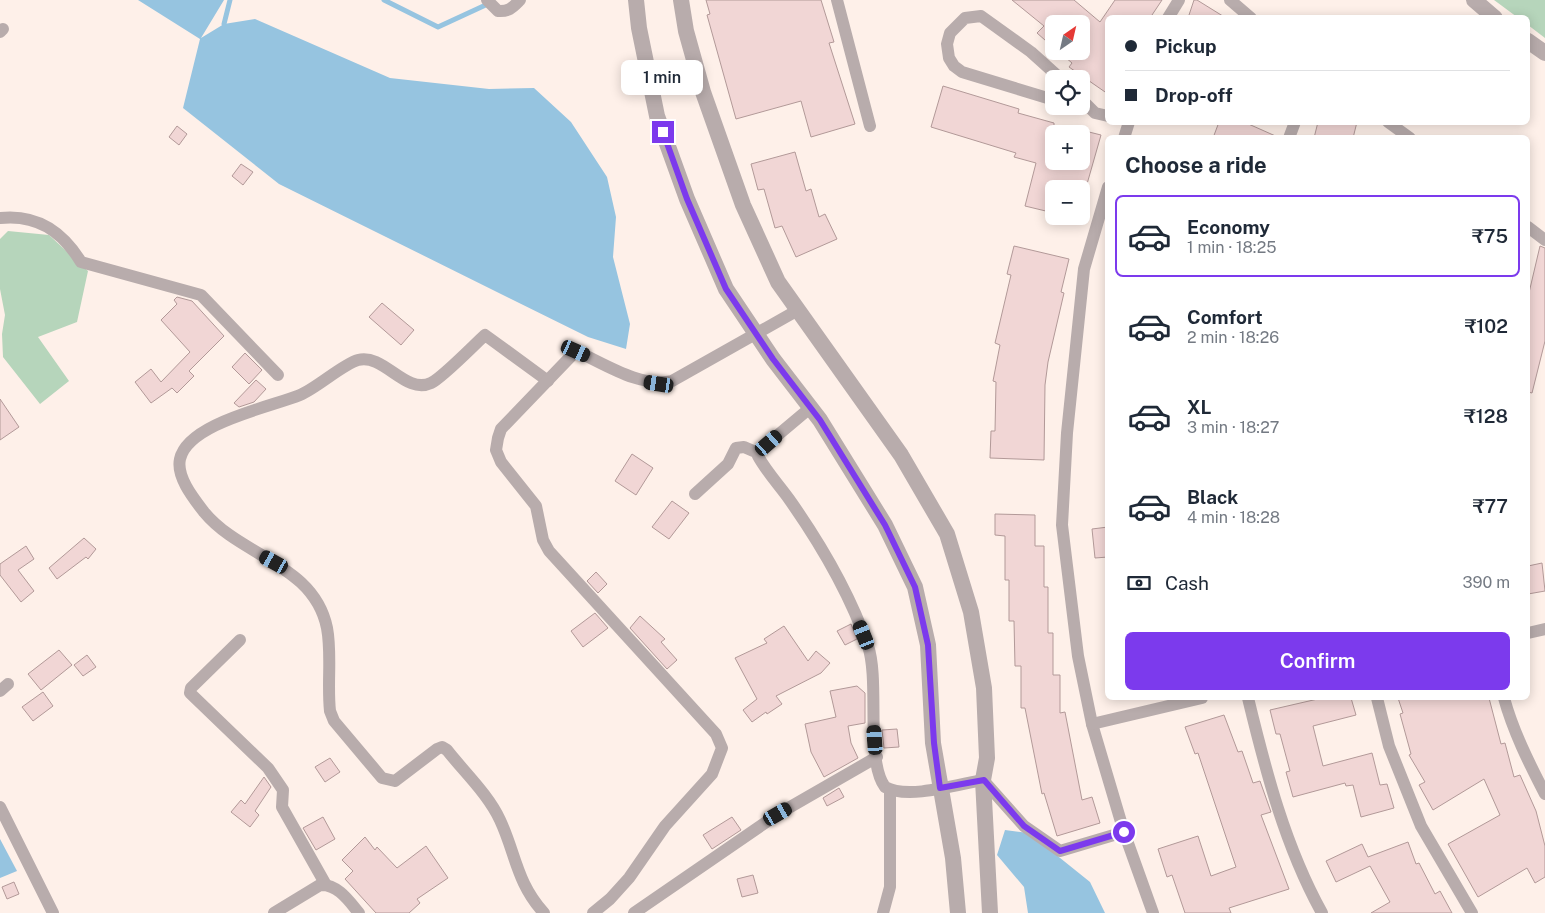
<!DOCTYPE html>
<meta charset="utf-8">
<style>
:root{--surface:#fff;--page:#f2f2f3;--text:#1f2937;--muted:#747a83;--line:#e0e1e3;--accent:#7c3aed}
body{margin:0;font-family:"Public Sans",sans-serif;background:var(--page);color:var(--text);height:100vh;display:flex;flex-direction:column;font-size:19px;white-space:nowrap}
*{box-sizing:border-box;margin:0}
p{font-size:16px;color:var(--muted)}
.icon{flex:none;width:28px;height:28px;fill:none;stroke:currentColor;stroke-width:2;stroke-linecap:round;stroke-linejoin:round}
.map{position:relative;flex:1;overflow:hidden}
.details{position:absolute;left:1105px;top:135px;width:425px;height:565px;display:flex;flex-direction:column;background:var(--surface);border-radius:8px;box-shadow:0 2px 12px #0003}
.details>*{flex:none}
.banner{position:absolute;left:1105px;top:15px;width:425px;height:110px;border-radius:8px;box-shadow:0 2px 12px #0003;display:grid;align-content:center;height:110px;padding:0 20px;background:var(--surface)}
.needle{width:32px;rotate:34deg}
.buttons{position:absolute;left:1045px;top:15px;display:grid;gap:10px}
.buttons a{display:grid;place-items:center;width:45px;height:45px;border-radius:8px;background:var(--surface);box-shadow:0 2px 12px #0003;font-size:25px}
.end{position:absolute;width:22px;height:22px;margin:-11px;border:6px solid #7c3aed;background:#fff;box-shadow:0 0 0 2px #fff}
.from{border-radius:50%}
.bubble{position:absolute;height:35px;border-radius:8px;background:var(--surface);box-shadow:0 2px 12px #0003;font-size:16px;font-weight:600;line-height:35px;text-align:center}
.car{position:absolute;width:15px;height:30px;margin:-15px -8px;border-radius:6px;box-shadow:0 0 4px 1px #0007;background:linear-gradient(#222 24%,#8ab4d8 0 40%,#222 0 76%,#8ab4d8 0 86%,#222 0)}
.banner b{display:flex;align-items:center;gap:18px;height:48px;font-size:19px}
.banner b+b{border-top:1px solid var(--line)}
.banner i{width:12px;height:12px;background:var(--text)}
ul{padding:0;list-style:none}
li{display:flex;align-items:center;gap:15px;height:82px;margin:0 10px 8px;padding:0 10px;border:2px solid transparent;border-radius:8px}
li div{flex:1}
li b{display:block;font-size:19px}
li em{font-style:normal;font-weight:600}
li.active{border-color:var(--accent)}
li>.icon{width:45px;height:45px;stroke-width:1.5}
h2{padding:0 20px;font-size:22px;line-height:60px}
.pay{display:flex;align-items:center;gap:12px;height:55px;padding:0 20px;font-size:19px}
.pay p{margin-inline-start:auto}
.primary-button{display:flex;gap:10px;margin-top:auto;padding:10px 20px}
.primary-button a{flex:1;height:58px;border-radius:8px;background:var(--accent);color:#fff;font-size:20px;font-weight:600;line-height:58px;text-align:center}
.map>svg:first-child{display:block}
</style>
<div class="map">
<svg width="1545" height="913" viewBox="0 0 1545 913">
<rect width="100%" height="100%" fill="#fef0e9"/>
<g fill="#b6d5bb">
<path d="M 1494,0 L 1545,0 L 1545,38 L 1528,25 L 1528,18 L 1517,17 Z"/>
<path d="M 8,231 L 49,235 L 88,271 L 77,322 L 38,337 L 69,381 L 40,404 L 3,357 L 2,334 L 5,315 L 0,289 L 0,239 Z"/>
</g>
<g fill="#96c4e0">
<path d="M 138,0 L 224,0 L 201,38 L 224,24 L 255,19 L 390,78 L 489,89 L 534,88 L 571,122 L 607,177 L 616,217 L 613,257 L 630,324 L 626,349 L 588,337 L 279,184 L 183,108 L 200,39 Z"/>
<path d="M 1005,830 L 1029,833 L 1090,882 L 1105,913 L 1028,913 L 1024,887 L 997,855 Z"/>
<path d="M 0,839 L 17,871 L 0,878 Z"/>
</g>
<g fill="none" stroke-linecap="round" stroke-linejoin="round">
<g stroke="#96c4e0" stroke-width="5">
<path d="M 384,0 L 438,27 L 490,3"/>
<path d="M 224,24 L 230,0"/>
</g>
</g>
<g fill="#f1d6d5" stroke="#b29998">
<path d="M 706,0 L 821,0 L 834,42 L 829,43 L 855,124 L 811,137 L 801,101 L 736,119 L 707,15 L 710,14 Z"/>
<path d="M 1012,0 L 1074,0 L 1100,22 L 1115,0 L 1162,0 L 1150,18 L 1108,18 L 1108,94 L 1069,67 L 1072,63 L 1058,51 L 1081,51 L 1081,24 L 1054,24 L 1054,48 L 1037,33 L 1044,26 Z"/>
<path d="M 1194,0 L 1197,0 L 1226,18 L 1188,18 Z"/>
<path d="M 943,86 L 1019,109 L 1018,113 L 1054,123 L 1054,146 L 1050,161 L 1081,161 L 1081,130 L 1101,135 L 1085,191 L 1081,189 L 1054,189 L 1054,213 L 1025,206 L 1036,163 L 1014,157 L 1016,153 L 931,127 Z"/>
<path d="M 1219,122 L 1244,122 L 1280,138 L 1213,138 Z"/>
<path d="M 1318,122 L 1357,122 L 1353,138 L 1314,138 Z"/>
<path d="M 177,126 L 187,134 L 179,145 L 169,137 Z"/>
<path d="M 795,152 L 806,191 L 811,189 L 819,217 L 825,214 L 837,239 L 796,257 L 782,226 L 775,228 L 764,189 L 758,190 L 751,164 Z"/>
<path d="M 241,164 L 253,172 L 243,185 L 232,176 Z"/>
<path d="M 1014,246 L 1069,259 L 1061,292 L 1064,293 L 1048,362 L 1045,385 L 1044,460 L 990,458 L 991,431 L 995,431 L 996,382 L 993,381 L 1000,345 L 995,343 L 1011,275 L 1007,274 Z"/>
<path d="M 1540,246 L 1545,248 L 1545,341 L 1532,393 L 1528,392 L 1528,297 Z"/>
<path d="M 177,297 L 192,301 L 224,336 L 189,371 L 194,376 L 177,393 L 172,388 L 151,403 L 135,382 L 151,369 L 161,382 L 190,352 L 161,320 L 177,304 L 174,300 Z"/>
<path d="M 382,303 L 414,330 L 401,345 L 369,317 Z"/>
<path d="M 245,353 L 262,370 L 249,384 L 232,367 Z"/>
<path d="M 256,380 L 266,389 L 254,402 L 239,407 L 234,403 Z"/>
<path d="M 0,399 L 19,427 L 0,440 Z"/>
<path d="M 632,454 L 653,468 L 636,495 L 615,481 Z"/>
<path d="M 672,501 L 689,513 L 669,539 L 652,527 Z"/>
<path d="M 995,514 L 1035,515 L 1035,546 L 1044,546 L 1044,587 L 1048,587 L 1048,633 L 1053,633 L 1053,675 L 1060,675 L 1060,713 L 1065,712 L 1082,800 L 1092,797 L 1100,823 L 1057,836 L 1044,793 L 1042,794 L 1025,708 L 1021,708 L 1021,666 L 1015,666 L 1014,621 L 1009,621 L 1009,580 L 1005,580 L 1005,536 L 995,535 Z"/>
<path d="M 1108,527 L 1108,557 L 1095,558 L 1092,529 Z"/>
<path d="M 84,538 L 96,549 L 88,559 L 86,557 L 57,579 L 49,568 Z"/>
<path d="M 26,546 L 34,559 L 18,570 L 34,591 L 21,602 L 0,575 L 0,564 Z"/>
<path d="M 1542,563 L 1545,591 L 1528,594 L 1528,566 Z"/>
<path d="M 596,572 L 607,584 L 598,593 L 587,581 Z"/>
<path d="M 595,613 L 608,628 L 583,647 L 571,631 Z"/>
<path d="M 640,616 L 665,639 L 661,642 L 677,660 L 667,669 L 630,628 Z"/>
<path d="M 851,624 L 857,639 L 845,645 L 837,631 Z"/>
<path d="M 784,626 L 808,661 L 816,651 L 830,663 L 821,673 L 776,696 L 782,704 L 767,714 L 766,712 L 752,722 L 743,710 L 757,699 L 735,658 L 767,643 L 764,639 Z"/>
<path d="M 59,650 L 72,665 L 41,690 L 28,674 Z"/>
<path d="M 87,655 L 96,667 L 83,676 L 74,665 Z"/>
<path d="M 857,686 L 865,693 L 865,723 L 848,726 L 851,743 L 858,758 L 824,777 L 811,752 L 805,724 L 836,717 L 830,691 Z"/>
<path d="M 43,692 L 53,706 L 33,721 L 22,707 Z"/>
<path d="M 1322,698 L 1351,698 L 1356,715 L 1313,726 L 1323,766 L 1372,753 L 1380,785 L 1387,784 L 1394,808 L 1361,817 L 1353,785 L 1346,786 L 1345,783 L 1293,797 L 1286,772 L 1290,771 L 1280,734 L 1276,734 L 1270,710 Z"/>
<path d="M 1398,698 L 1489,698 L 1501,744 L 1505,743 L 1514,777 L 1520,775 L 1536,811 L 1545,846 L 1545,877 L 1535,883 L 1527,868 L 1478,897 L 1448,844 L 1500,815 L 1484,779 L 1433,810 L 1419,785 L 1425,782 L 1409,755 L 1411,754 L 1400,714 L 1403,713 Z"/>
<path d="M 1224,715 L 1238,752 L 1242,751 L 1253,783 L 1260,781 L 1271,812 L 1261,815 L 1289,889 L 1229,908 L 1231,913 L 1185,913 L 1172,875 L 1167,877 L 1158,849 L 1198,836 L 1211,876 L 1236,867 L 1198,753 L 1195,754 L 1185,727 Z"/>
<path d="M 897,729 L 899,747 L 884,748 L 882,730 Z"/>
<path d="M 330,758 L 340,772 L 325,782 L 315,767 Z"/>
<path d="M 264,777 L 271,787 L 255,811 L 259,815 L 250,827 L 231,812 L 241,800 L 245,804 Z"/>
<path d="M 839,788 L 844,797 L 827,806 L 823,798 Z"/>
<path d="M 323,817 L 335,839 L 316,850 L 303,828 Z"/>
<path d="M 732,817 L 741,830 L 712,849 L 703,835 Z"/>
<path d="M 365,837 L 375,850 L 377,847 L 397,868 L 426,846 L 448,878 L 417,899 L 420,903 L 409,913 L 376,913 L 345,879 L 353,871 L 342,860 Z"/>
<path d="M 1408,842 L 1416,864 L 1419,863 L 1435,894 L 1440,891 L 1452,913 L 1371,913 L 1390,902 L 1370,866 L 1336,882 L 1326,861 L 1362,844 L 1368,857 Z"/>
<path d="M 753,875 L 758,893 L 742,897 L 737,879 Z"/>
<path d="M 14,882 L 19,894 L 7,899 L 2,887 Z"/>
</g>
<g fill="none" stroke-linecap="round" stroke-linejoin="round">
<g stroke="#b8acac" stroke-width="12">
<path d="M 487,0 L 498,11 C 509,12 513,7 520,0"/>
<path d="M 837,0 L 870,126"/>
<path d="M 1230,0 L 1251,18"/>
<path d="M 1168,18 L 1179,0"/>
<path d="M 0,32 L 3,29"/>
<path d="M 1081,99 L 1095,113 L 1108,116"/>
<path d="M 1054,100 L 962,72 L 954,66 L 949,58 L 947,44 L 950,33 L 965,18 L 981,16 L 1031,52 L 1061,79"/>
<path d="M 1388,122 L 1410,138"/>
<path d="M 1124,138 L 1129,122"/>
<path d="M 1289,138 L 1295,122"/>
<path d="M 1108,187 L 1084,269 L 1067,433 L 1062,525 L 1078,656 L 1092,724 L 1124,832 L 1153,913"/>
<path d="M 0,218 C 37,214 62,231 81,262 L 201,295 L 278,375"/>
<path d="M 1528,227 L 1545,240"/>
<path d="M 810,408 L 759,451 L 758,456 C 766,471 779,485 789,499 C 820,543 850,594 868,646 C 880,681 865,760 885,787 C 908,800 959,784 983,780 L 1024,826 L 1060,851 L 1124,832"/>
<path d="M 695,494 L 728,464 L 736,448 L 744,447 L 758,453"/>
<path d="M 1528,633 L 1545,629"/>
<path d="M 240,640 L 191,688 L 190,693 L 268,768 L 283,790 L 282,807 L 326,885"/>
<path d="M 0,691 L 8,684"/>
<path d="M 1248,698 C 1266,772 1285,846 1322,913"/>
<path d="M 1377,698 L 1389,746 L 1421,826 L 1472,913"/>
<path d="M 1504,698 C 1513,731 1529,763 1545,794"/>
<path d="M 1092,724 L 1202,698"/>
<path d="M 0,807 L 53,913"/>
<path d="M 274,913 L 320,885 C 338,884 349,901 359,913"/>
<path d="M 544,913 C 516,882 516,854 500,820 C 488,794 464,772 447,750 L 442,747 L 437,749 L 395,781 L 382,778 L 334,721 L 330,711 C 327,683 332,654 327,628 C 314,564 241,557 204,512 C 194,499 176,477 180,459 C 188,423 271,407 300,395 C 317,388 343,364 358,360 C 384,353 405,395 431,383 C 442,378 474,345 485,335 L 548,381"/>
<path d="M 593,913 L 610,899 L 629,878 L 665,826 L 712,774 L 722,748 L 716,734 L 549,551 L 543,540 L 536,506 L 501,462 L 496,450 L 498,438 L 501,429 L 576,351 C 605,364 640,388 672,381 L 798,310"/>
<path d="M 634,913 L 778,814 L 877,757"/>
<path d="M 883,913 L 890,887 L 890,790"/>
</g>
<g stroke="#b8acac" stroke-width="16">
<path d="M 636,0 L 639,28 L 657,116 L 687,199 L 726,289 L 773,359 L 820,420 L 885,525 L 915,587 L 928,645 L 933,743 L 953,858 L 958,913"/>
<path d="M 681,0 L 686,31 L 703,92 L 743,205 L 778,282 L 901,455 L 947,534 L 971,612 L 984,688 L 987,758 L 983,780 L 990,913"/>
<path d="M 1474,0 L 1495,18"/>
<path d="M 1528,41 L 1545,53"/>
</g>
</g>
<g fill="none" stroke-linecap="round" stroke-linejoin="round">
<path stroke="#7c3aed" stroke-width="6" d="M 663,132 L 687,199 L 726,289 L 773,359 L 820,420 L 885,525 L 915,587 L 928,645 L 934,743 L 940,788 L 984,780 L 1024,826 L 1060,851 L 1124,832"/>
</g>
</svg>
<div class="buttons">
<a><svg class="needle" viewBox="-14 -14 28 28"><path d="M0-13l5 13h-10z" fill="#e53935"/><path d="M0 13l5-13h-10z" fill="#747a83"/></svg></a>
<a><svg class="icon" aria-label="locate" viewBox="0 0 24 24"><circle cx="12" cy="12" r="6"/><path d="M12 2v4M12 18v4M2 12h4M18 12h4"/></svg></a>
<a>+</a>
<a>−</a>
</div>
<i class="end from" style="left:1124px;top:832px"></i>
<i class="end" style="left:663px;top:132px"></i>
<div class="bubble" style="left:621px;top:60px;width:82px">1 min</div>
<i class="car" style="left:576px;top:351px;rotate:114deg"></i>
<i class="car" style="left:659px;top:384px;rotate:279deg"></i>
<i class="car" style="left:769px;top:443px;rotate:49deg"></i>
<i class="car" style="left:274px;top:562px;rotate:299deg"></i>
<i class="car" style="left:864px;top:635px;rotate:338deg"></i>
<i class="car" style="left:875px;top:740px;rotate:356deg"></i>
<i class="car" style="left:778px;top:814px;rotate:60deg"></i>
<div class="banner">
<b><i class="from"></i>Pickup</b>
<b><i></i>Drop-off</b>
</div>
<section class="details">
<h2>Choose a ride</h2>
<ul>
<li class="active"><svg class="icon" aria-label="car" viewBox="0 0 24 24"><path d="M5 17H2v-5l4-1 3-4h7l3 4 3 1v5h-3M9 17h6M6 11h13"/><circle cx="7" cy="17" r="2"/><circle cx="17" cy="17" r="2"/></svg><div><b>Economy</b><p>1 min · 18:25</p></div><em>₹75</em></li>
<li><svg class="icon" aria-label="car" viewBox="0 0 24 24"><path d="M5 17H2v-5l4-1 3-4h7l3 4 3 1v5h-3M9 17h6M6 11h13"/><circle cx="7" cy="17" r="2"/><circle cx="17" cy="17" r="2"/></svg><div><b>Comfort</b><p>2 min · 18:26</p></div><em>₹102</em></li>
<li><svg class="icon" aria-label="car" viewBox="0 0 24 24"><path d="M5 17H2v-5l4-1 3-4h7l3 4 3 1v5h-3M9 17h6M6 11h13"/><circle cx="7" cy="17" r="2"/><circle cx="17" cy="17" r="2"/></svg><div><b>XL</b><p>3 min · 18:27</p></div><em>₹128</em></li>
<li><svg class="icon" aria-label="car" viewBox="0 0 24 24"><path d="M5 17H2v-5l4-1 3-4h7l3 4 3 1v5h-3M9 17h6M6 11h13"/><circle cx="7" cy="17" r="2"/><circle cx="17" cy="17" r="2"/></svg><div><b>Black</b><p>4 min · 18:28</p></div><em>₹77</em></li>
</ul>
<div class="pay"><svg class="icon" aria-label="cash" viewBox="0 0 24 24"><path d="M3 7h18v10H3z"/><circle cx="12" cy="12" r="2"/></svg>Cash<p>390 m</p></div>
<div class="primary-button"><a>Confirm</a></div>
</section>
</div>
